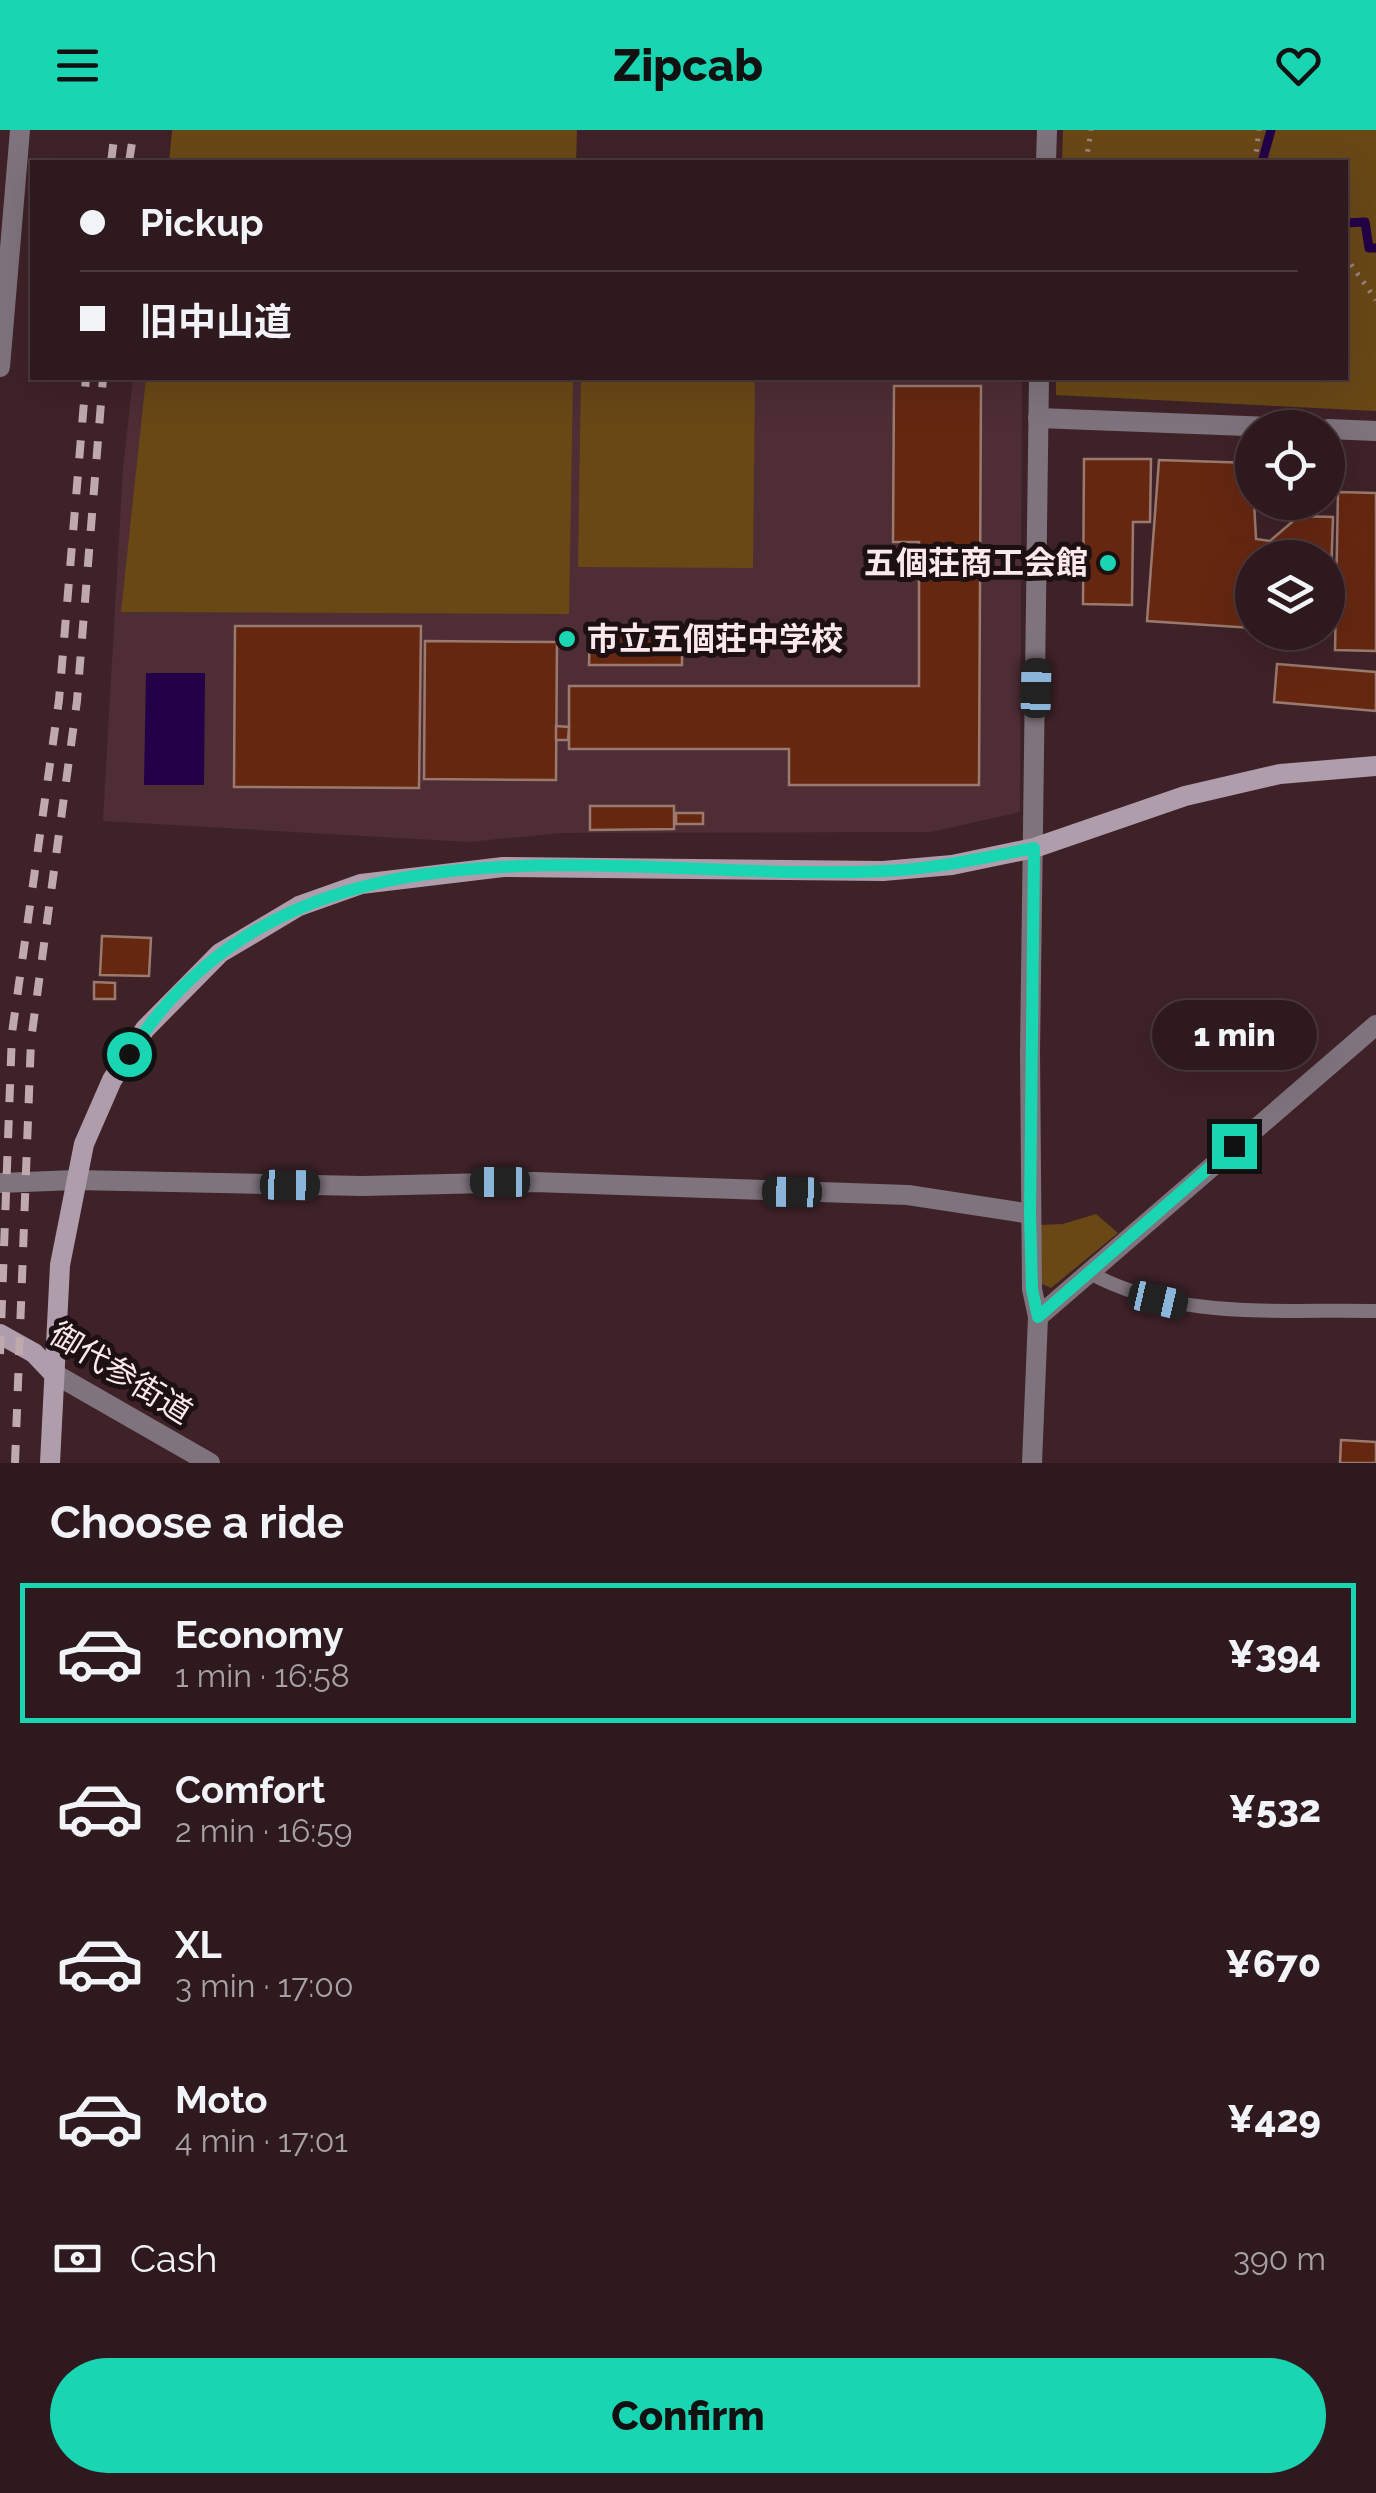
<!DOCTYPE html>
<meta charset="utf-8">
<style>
:root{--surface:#2e1a1e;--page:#362327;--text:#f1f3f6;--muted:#a7a1a4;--line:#49383c;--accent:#1ad5b2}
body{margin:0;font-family:Raleway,"Noto Sans JP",sans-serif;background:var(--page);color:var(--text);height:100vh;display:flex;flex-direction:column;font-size:38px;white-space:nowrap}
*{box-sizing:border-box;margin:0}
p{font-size:32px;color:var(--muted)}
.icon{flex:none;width:55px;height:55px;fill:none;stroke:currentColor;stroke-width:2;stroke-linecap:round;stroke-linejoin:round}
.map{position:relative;height:1333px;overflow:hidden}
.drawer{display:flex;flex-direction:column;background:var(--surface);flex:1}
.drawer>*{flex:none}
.hud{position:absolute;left:30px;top:30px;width:1318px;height:220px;border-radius:0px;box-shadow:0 10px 40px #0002,0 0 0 2px var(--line);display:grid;align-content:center;height:220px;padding:0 50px;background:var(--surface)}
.fabs{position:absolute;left:1235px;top:280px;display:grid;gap:20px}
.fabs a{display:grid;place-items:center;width:110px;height:110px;border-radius:50%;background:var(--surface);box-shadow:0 10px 40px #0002,0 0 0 2px var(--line);font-size:50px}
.end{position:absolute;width:45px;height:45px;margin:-22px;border:12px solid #1ad5b2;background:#111;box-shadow:0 0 0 5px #111}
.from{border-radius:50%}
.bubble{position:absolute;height:70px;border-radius:35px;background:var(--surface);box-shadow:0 10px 40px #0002,0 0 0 2px var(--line);font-size:32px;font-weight:800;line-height:70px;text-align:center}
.car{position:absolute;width:30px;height:60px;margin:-30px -15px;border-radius:12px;box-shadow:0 0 8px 2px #0007;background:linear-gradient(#222 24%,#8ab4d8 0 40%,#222 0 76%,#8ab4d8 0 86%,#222 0)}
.hud b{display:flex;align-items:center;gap:35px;height:95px;font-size:38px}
.hud b+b{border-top:2px solid var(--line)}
.hud i{width:25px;height:25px;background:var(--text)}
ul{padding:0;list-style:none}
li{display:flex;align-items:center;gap:30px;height:140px;margin:0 20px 15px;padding:0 30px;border:5px solid transparent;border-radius:0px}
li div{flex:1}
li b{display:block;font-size:38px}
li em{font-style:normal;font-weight:800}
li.selected{border-color:var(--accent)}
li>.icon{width:90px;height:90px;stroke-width:1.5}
h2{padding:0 50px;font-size:45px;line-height:120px}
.pay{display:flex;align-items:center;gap:25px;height:110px;padding:0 50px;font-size:38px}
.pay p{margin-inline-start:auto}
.cta{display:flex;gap:20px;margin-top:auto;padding:20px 50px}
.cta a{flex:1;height:115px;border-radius:60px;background:var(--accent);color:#111;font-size:40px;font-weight:800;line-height:115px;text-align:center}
header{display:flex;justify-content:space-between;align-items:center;height:130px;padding:0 50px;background:var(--accent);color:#111;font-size:45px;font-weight:800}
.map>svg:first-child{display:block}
</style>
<header><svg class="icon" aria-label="menu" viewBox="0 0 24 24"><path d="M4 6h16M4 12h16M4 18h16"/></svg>Zipcab<svg class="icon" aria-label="heart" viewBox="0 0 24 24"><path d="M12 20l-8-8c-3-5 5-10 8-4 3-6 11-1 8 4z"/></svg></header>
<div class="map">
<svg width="1376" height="1333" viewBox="0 0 1376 1333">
<rect width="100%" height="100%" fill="#3e2228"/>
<path fill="#4e2d35" d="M 133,248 L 1022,248 L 1020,682 L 931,702 L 562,703 L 468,712 L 103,691 L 123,337 Z"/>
<g fill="#694816">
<path d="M 172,0 L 577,0 L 576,32 L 169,32 Z"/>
<path d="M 1063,0 L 1376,0 L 1376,281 L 1056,265 L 1056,248 L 1345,248 L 1345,32 L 1062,32 Z"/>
<path d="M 146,248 L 573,248 L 569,484 L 121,482 Z"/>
<path d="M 581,248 L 755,248 L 753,438 L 578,437 Z"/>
<path d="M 1096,1084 L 1118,1103 L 1051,1158 L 1038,1152 L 1038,1095 L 1063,1094 Z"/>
</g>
<path fill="#230048" d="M 146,543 L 205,543 L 204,655 L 144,655 Z"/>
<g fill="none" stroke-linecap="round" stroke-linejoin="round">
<g stroke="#230048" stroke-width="9">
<path d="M 1262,32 L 1271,0"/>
<path d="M 1345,93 L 1365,92 L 1369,118 L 1376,118"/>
</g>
</g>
<g fill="#662711" stroke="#9a7a6f" stroke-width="2.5">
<path d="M 894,256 L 981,256 L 979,655 L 789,655 L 789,619 L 569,619 L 569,556 L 919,556 L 919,412 L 893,412 Z"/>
<path d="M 1084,329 L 1151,329 L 1150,392 L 1133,392 L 1132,475 L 1083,474 Z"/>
<path d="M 1159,330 L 1252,333 L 1256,409 L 1270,411 L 1299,386 L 1333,387 L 1329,504 L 1313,502 L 1328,502 L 1328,428 L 1252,428 L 1252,498 L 1147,491 Z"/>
<path d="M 1338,362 L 1376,363 L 1376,521 L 1335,520 Z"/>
<path d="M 590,494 L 682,495 L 682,535 L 589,535 Z"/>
<path d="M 235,496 L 421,496 L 419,658 L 234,657 Z"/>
<path d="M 425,511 L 557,512 L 556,650 L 424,649 Z"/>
<path d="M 1277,534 L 1376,542 L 1376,581 L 1274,572 Z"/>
<path d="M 556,596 L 569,597 L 568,610 L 556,610 Z"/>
<path d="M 590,676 L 674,676 L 674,699 L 590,700 Z"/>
<rect x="676" y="683" width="27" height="11"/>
<path d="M 102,806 L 151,808 L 149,846 L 100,845 Z"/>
<path d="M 94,852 L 115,853 L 115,869 L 94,869 Z"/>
<path d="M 1341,1310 L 1376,1312 L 1376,1333 L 1340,1333 Z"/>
</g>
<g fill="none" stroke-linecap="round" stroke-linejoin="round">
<g stroke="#9b8388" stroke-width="5" stroke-dasharray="2.5 8" stroke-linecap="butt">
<path d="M 1086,32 L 1091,0"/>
<path d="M 1255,32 L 1259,0"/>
<path d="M 1345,126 L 1376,170"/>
</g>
<path stroke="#7f747d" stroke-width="14" d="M 1088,1142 C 1176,1191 1278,1179 1376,1181"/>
<g stroke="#7f747d" stroke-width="20">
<path d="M 1046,32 L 1047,0"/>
<path d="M 0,237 L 20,0"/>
<path d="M 1038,288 L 1295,298"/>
<path d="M 1328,299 L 1376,301"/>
<path d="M 0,1053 L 75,1050 L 362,1056 L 534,1052 L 908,1065 L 1031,1084"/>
<path d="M 1038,1187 L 1032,1159 L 1030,922 L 1039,248"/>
<path d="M 53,1243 L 210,1333"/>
<path d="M 1032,1333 L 1038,1187 L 1376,895"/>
</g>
<g stroke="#af9dac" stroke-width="20">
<path d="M 0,1204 L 34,1223 L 53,1243"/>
<path d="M 50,1333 L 60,1135 L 84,1014 L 112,950 L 145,899 L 220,823 L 299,776 L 361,754 L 503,737 L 883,741 L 952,735 L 1034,718 L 1185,666 L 1280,644 L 1376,636"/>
</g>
<g stroke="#bfa9ad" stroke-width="8" stroke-dasharray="18 18" stroke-linecap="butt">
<path d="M 111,32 L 115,0"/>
<path d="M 129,32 L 134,0"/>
<path d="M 0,1224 L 12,903 L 59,570 L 86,248"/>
<path d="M 15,1333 L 31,910 L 77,571 L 103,248"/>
</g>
</g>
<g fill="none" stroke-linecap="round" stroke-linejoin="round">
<path stroke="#1ad5b2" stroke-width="12" d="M 129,924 C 299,661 622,754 884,741 C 935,739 984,728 1034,718 L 1030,1084 L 1032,1159 L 1038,1187 L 1234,1016"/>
</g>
<g fill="#1ad5b2" stroke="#1c1012" stroke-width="4">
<circle cx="1108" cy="433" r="10"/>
<circle cx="567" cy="509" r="10"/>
</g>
<g text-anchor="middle" stroke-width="10" stroke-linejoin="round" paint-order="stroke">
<g font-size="32" font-weight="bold" fill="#fbe8eb" stroke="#1c1012" text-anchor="end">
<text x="1088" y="444">五個荘商工会館</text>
<text x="587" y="520" text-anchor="start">市立五個荘中学校</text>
</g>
<g font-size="32" fill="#fbe8eb" stroke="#1c1012">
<text transform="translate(121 1243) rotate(32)" y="11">御代参街道</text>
</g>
</g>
</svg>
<div class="fabs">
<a><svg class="icon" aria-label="locate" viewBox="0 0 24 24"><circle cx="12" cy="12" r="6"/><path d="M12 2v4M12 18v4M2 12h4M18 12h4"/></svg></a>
<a><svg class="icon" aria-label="layers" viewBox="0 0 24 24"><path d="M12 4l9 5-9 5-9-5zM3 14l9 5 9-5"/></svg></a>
</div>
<i class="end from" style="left:129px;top:924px"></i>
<i class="end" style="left:1234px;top:1016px"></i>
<div class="bubble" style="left:1152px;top:870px;width:165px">1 min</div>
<i class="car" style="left:1036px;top:558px;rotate:1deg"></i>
<i class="car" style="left:500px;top:1052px;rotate:270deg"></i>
<i class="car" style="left:290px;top:1055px;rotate:91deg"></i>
<i class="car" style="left:792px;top:1062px;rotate:271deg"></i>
<i class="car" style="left:1158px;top:1170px;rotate:103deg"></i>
<div class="hud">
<b><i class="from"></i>Pickup</b>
<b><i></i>旧中山道</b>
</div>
</div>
<section class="drawer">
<h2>Choose a ride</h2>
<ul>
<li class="selected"><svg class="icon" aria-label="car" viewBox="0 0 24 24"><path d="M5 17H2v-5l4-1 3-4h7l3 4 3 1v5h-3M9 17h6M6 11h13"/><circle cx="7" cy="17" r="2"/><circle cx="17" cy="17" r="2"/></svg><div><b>Economy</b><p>1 min · 16:58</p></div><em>¥394</em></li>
<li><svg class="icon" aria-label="car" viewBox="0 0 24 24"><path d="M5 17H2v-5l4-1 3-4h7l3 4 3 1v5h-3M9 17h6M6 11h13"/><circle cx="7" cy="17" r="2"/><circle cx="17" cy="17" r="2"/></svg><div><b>Comfort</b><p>2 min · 16:59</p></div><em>¥532</em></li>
<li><svg class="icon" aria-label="car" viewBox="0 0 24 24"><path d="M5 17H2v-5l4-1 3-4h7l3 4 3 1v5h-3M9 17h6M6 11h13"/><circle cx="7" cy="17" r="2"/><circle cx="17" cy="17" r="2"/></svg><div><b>XL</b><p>3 min · 17:00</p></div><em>¥670</em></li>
<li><svg class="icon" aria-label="car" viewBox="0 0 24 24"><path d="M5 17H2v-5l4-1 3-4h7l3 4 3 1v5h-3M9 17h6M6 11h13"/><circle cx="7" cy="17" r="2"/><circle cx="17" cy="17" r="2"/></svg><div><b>Moto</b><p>4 min · 17:01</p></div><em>¥429</em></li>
</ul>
<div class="pay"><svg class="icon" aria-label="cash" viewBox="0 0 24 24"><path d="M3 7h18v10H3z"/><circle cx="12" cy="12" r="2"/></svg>Cash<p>390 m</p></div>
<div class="cta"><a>Confirm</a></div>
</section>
